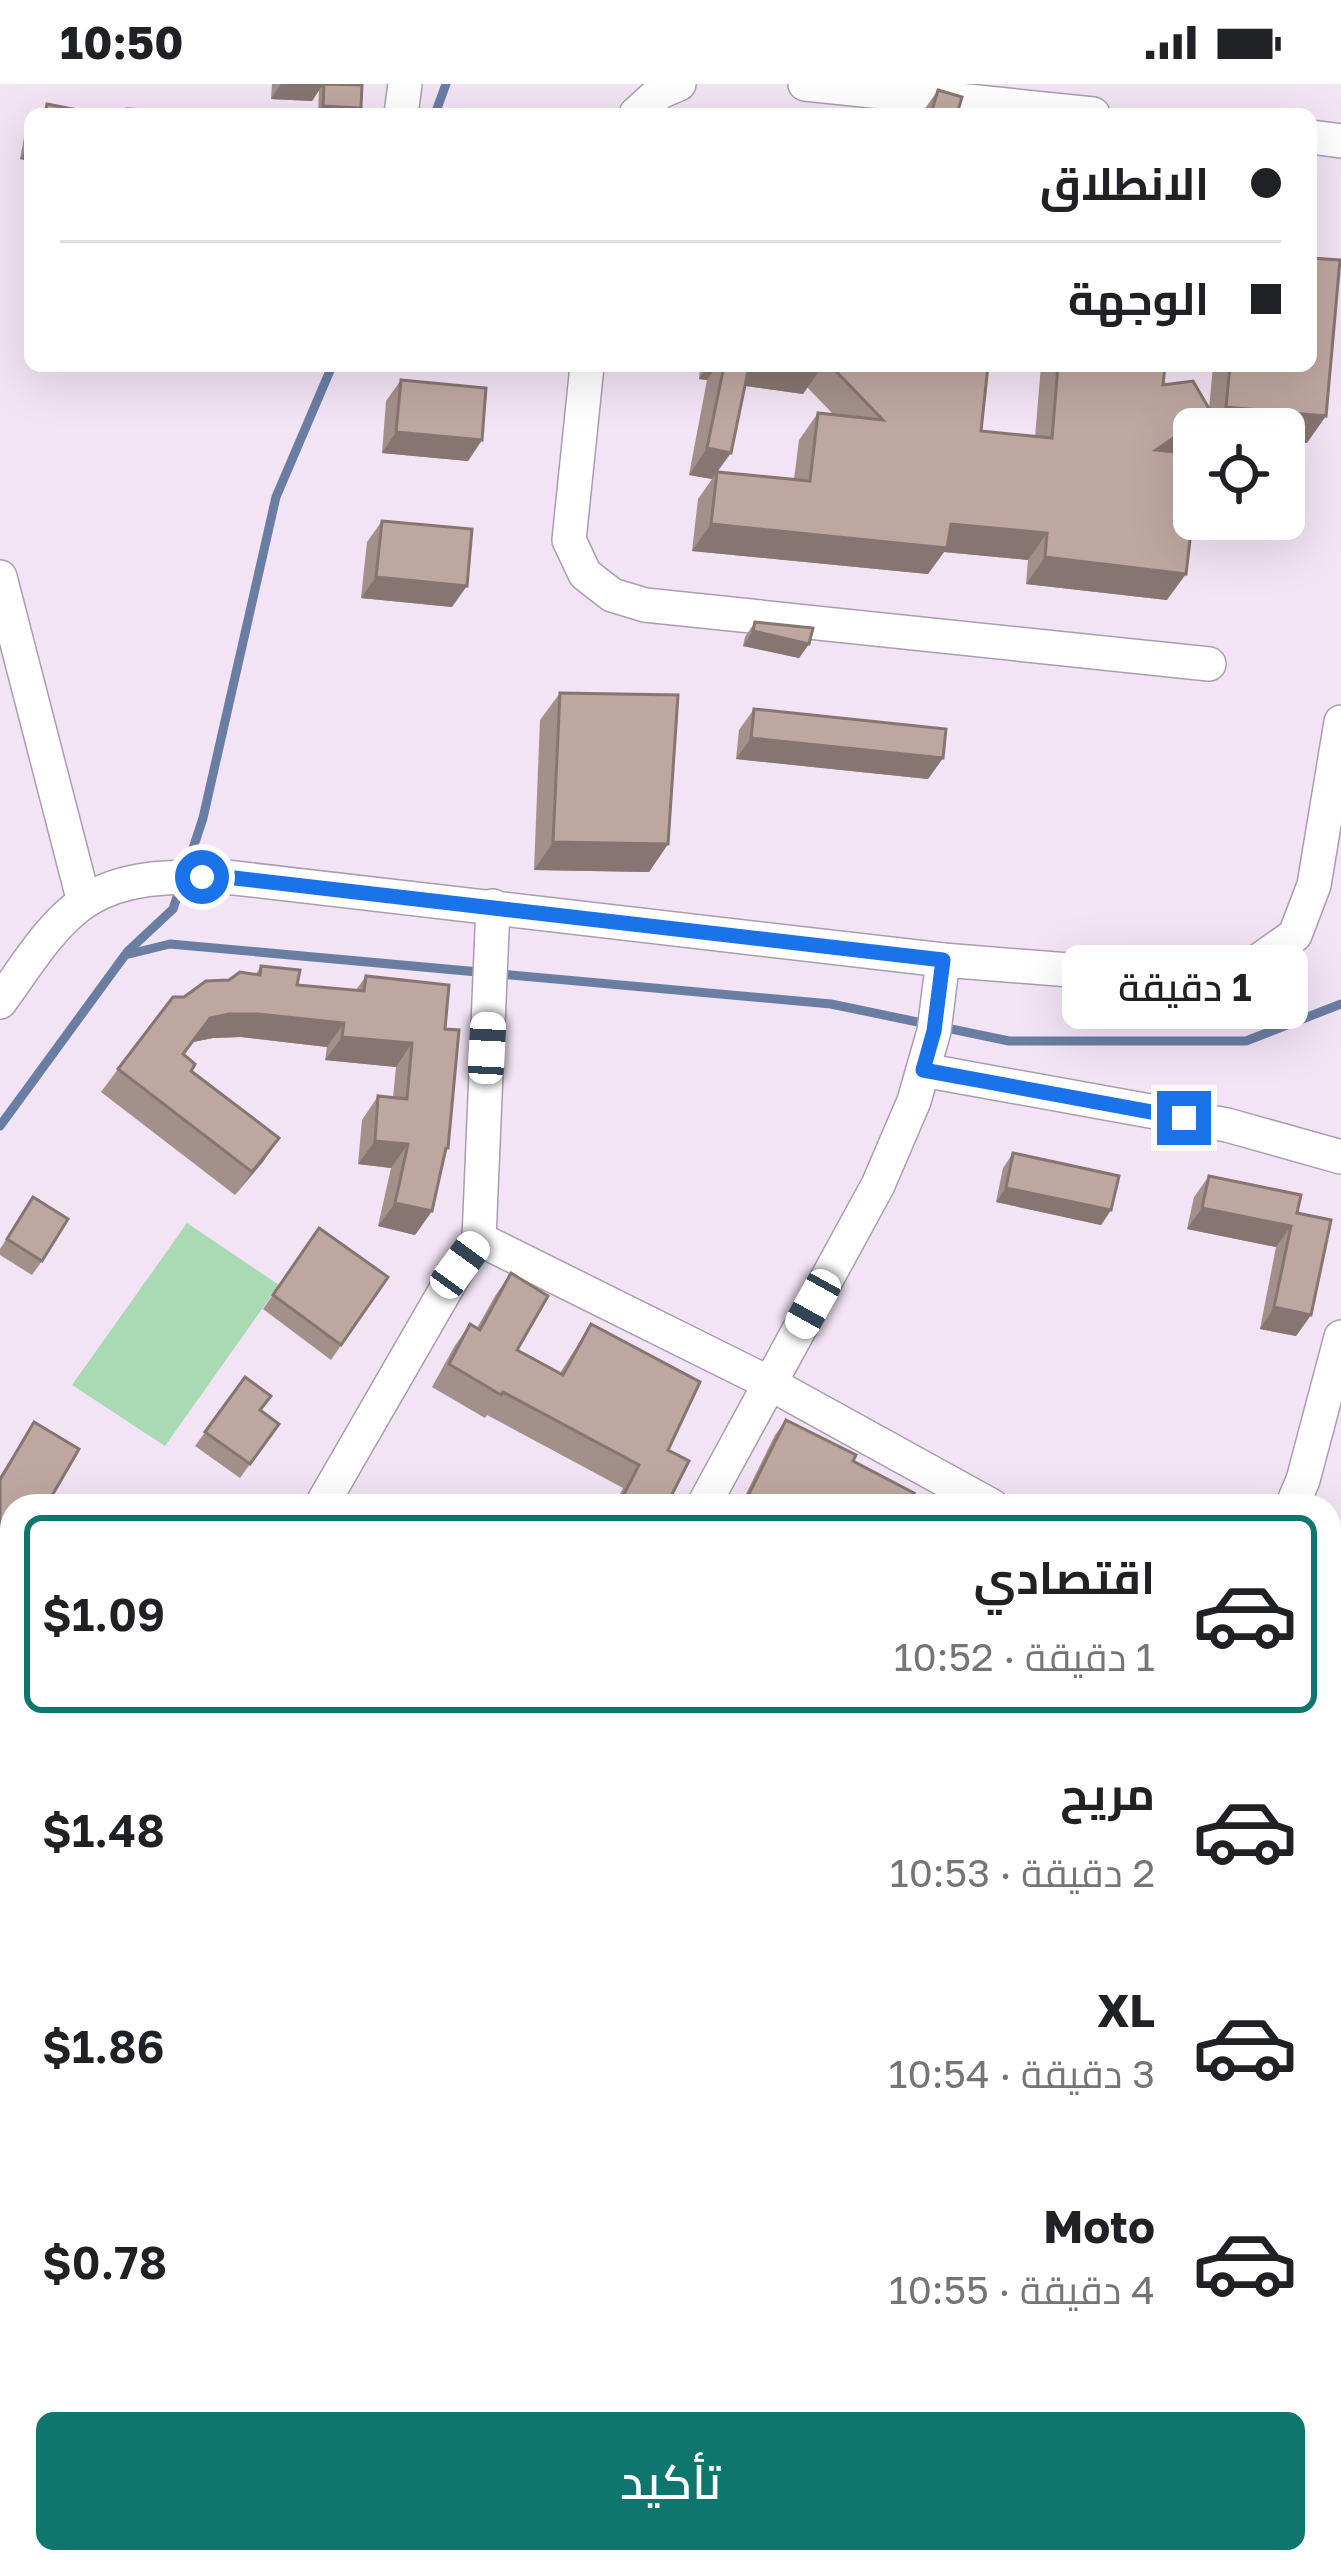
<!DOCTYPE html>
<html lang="ar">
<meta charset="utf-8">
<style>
:root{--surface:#fff;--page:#f6f6f6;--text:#202124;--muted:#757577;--line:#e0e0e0;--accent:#0f766e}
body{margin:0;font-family:"Golos Text",Cairo,sans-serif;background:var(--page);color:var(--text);direction:rtl;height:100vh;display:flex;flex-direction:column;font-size:45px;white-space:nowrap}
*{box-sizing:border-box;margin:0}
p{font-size:39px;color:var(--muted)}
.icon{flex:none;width:66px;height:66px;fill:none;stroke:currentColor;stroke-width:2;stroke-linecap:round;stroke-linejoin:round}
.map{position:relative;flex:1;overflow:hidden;direction:ltr}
.panel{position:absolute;left:0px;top:1410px;width:1341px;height:1080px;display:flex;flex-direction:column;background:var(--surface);border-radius:36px 36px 0 0;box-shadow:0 12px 48px #0002;direction:rtl}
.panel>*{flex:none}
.banner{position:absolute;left:24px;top:24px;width:1293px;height:264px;border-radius:18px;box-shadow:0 12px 48px #0002;direction:rtl;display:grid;align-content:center;height:264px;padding:0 36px;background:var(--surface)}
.fabs{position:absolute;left:1173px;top:324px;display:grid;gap:24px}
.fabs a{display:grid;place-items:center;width:132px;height:132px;border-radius:18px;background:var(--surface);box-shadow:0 12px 48px #0002;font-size:60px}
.end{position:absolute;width:54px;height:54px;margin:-27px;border:15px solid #1a73e8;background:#fff;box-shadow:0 0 0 6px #fff}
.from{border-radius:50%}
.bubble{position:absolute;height:84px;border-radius:18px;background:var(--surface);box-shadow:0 12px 48px #0002;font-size:39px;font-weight:600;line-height:84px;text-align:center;direction:rtl}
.car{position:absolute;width:36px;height:72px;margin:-36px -18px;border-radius:15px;box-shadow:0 0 9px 3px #0007;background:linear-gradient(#fff 24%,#345 0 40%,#fff 0 76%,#345 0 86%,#fff 0)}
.banner b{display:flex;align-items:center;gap:42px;height:114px;font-size:45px}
.banner b+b{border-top:3px solid var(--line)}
.banner i{width:30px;height:30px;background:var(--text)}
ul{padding:21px 0 0;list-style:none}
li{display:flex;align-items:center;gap:36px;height:198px;margin:0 24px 18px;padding:0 12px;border:6px solid transparent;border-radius:18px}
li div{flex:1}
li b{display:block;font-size:45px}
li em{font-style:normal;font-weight:600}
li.active{border-color:var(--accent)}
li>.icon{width:108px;height:108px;stroke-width:1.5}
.action{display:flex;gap:24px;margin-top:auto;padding:24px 36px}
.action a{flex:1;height:138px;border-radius:18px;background:var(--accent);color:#fff;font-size:48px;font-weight:600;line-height:138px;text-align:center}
.status{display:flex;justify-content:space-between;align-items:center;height:84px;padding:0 60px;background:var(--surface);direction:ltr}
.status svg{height:33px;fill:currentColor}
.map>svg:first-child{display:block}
</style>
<div class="status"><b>10:50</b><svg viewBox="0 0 49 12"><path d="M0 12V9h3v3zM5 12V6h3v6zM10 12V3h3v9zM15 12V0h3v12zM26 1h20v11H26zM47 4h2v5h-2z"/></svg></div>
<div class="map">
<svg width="1341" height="2490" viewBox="0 0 1341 2490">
<rect width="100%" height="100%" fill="#f2e3f5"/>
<path fill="#aadab3" d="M 187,1139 L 279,1201 L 165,1362 L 72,1301 Z"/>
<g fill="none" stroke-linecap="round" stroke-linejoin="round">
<g stroke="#6a7da3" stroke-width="9">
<path d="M 435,30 L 446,0"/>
<path d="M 127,868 L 173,825 L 203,734 L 276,413 L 332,282"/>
<path d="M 0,1042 L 125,871 L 170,860 L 831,920 L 1009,957 L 1246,957 L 1341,920"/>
<path d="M 0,1719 L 12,1720"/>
<path d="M 1329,1972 L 1341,1973"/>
</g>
<g stroke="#aa9dae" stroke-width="36">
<g id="minor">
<path d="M 805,0 L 1093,30"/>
<path d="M 401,30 L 405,0"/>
<path d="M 636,30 L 660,8 L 679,0"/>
<path d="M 1311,53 L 1341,57"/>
<path d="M 587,282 L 569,456 L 585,490 L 612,511 L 645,521 L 1209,580"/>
<path d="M 0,493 L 84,818"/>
<path d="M 0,918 C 25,884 51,839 87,816 C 128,790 179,793 226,793 L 943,876 L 1132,891 L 1212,893 L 1258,877 L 1295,851 L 1314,801 L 1341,638"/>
<path d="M 923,986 L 1227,1041 L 1341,1073"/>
<path d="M 479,1155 L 769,1299 L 992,1422"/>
<path d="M 321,1422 L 460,1181 L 479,1155 L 493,822"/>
<path d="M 703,1422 L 878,1101 L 914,1017 L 934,947 L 943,876"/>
<path d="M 1292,1422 L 1303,1396 L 1341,1253"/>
<path d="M 1329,1944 L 1341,1946"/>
<path d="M 0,2049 L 12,2047"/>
<path d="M 0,2220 L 12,2218"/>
<path d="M 0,2310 L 12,2302"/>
</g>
</g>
<g stroke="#fff" stroke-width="42">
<g id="major">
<path d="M 0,1583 L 12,1589"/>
<path d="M 1329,2351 L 1341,2357"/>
</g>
</g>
<use href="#minor" stroke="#fff" stroke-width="33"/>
<use href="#major" stroke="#c7b488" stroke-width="39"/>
</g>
<g fill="#a4908a" fill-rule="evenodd">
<path d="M 272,0 L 322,0 L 322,2 L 323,0 L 345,0 L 318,29 L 319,6 L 312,17 L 271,15 Z"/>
<path d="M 938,6 L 957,30 L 921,30 Z"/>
<path d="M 30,38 L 30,77 L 20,75 L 26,43 Z"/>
<path d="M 700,282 L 988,282 L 981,347 L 1035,353 L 1041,282 L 1165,282 L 1163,301 L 1209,325 L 1213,282 L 1311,282 L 1307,359 L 1284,357 L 1284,345 L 1207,345 L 1209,331 L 1199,345 L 1194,345 L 1192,355 L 1174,368 L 1167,516 L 1026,500 L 1028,476 L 944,468 L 928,490 L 692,467 L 698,415 L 712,395 L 689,391 L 707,296 L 699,295 ZM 745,302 L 803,310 L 807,303 L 833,330 L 818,329 L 799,356 L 794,395 L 718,388 Z"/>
<path d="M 401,296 L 482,356 L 468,377 L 382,369 L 386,317 Z"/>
<path d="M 382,437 L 452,523 L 361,514 L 367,458 Z"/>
<path d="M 755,538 L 809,560 L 799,574 L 743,562 L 745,553 Z"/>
<path d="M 560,609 L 668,760 L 649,788 L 534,786 L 540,636 Z"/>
<path d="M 754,625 L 943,674 L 928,695 L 736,675 L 739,646 Z"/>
<path d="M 261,882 L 297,901 L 356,906 L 366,892 L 445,945 L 448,1064 L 445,1069 L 432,1127 L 415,1151 L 378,1142 L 391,1084 L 358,1080 L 362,1036 L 378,1012 L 393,1013 L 396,983 L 325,976 L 327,963 L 241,953 L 213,954 L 193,958 L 183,971 L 191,987 L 279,1054 L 235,1111 L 101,1008 L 118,985 L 184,913 L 229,896 L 256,890 Z"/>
<path d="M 1013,1069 L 1111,1126 L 1101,1141 L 996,1118 L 1003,1084 Z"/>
<path d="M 1209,1092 L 1297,1129 L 1311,1231 L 1296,1252 L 1260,1245 L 1276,1163 L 1187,1145 L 1194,1113 Z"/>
<path d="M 33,1113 L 42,1177 L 32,1191 L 0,1171 L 0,1165 Z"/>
<path d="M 319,1144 L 388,1193 L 331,1276 L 263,1225 Z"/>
<path d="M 511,1189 L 517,1266 L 560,1289 L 591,1240 L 668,1366 L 666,1422 L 614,1422 L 623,1404 L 487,1331 L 485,1334 L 432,1303 L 454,1263 L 470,1240 L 477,1244 L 495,1212 Z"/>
<path d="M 245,1293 L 260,1327 L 279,1340 L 240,1394 L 195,1362 Z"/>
<path d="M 786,1336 L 853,1377 L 907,1422 L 740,1422 L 775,1351 Z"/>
<path d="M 34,1338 L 12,1422 L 12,1477 L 9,1481 L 0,1475 L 0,1392 Z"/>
<path d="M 1329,1648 L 1341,1654 L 1341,1700 L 1332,1712 L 1329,1710 Z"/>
<path d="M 1329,1840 L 1341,1846 L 1341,1922 L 1329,1916 Z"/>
</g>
<g fill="#867571">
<path d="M 281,0 L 322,2 L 312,17 L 271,15 Z"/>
<path d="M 323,22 L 361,24 L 357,30 L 318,29 Z"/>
<path d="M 30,61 L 30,77 L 20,75 Z"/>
<path d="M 708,282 L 717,282 L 707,296 L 699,295 Z"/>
<path d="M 744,282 L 822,283 L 803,310 L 732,300 Z"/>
<path d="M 1226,323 L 1326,332 L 1307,359 L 1284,357 L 1284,345 L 1210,345 Z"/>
<path d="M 1211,328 L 1199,345 L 1194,345 L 1192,355 L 1137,393 L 1156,366 Z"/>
<path d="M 396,348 L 482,356 L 468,377 L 382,369 Z"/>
<path d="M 707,364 L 731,369 L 712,395 L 689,391 Z"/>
<path d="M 711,440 L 951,440 L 1047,449 L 1028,476 L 944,468 L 928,490 L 692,467 Z"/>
<path d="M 1045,473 L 1186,490 L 1167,516 L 1026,500 Z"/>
<path d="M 376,493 L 467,502 L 452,523 L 361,514 Z"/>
<path d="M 753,547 L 809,560 L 799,574 L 743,562 Z"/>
<path d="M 751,654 L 943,674 L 928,695 L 736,675 Z"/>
<path d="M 553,758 L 668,760 L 649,788 L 534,786 Z"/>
<path d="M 229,930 L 258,930 L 344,939 L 327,963 L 241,953 L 213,954 L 193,958 L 166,993 L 210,934 Z"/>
<path d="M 342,953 L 412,959 L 396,983 L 325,976 Z"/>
<path d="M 279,1054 L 263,1078 L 235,1111 L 252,1088 Z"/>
<path d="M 375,1057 L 408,1060 L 391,1084 L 358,1080 Z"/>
<path d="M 1006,1104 L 1111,1126 L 1101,1141 L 996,1118 Z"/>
<path d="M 395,1119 L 432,1127 L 415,1151 L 378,1142 Z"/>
<path d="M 1202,1124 L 1291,1142 L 1276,1163 L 1187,1145 Z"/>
<path d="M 1274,1223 L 1311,1231 L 1296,1252 L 1260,1245 Z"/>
</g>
<g fill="#bfa7a1" stroke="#867571" stroke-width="3">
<path d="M 281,0 L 322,0 L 322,2 Z"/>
<path d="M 324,0 L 362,1 L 361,24 L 323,22 Z"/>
<path d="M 938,6 L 962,13 L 957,30 L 931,30 Z"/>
<path d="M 47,20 L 98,30 L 45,30 Z"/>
<path d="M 127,25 L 190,28 L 190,30 L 127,30 Z"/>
<path d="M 1311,174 L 1340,176 L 1326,332 L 1226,323 L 1230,282 L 1311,282 Z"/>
<path d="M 724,282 L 749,282 L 731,369 L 707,364 Z"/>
<path d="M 831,282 L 988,282 L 981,347 L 1052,354 L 1058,282 L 1165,282 L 1163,301 L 1193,297 L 1211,328 L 1156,366 L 1194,370 L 1194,422 L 1186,490 L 1045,473 L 1047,449 L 951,440 L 947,464 L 711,440 L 717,388 L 810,397 L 818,329 L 883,336 Z"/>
<path d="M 401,296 L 486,304 L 482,356 L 396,348 Z"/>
<path d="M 382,437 L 472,445 L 467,502 L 376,493 Z"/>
<path d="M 755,538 L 813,544 L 809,560 L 753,547 Z"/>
<path d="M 560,609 L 678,611 L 668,760 L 553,758 Z"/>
<path d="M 754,625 L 946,645 L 943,674 L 751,654 Z"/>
<path d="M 261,882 L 300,886 L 297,901 L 364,907 L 366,892 L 449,901 L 445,945 L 459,946 L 448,1064 L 446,1064 L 432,1127 L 395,1119 L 408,1060 L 375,1057 L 378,1012 L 407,1015 L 412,959 L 342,953 L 344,939 L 258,930 L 229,930 L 210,934 L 183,970 L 195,980 L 191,987 L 279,1054 L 252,1088 L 118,985 L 173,913 L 184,913 L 206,897 L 229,896 L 240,888 L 260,891 Z"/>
<path d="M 1013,1069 L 1119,1092 L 1111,1126 L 1006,1104 Z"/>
<path d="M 1209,1092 L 1301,1111 L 1297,1129 L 1331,1136 L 1311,1231 L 1274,1223 L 1291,1142 L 1202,1124 Z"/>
<path d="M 33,1113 L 68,1135 L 42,1177 L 7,1155 Z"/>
<path d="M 319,1144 L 388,1193 L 341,1261 L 273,1211 Z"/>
<path d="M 511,1189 L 548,1212 L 517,1266 L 563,1291 L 591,1240 L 700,1298 L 668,1366 L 689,1377 L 666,1422 L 618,1422 L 639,1381 L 503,1308 L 501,1311 L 449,1280 L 470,1240 L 480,1246 Z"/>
<path d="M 245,1293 L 271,1312 L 260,1326 L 279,1340 L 250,1380 L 205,1348 Z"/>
<path d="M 786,1336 L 856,1371 L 853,1377 L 914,1409 L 907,1422 L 743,1422 Z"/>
<path d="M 34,1338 L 79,1365 L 46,1422 L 12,1422 L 12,1452 L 0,1445 L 0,1396 Z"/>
<path d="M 1329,1648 L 1341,1654 L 1341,1697 L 1329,1691 Z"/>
<path d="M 1329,1840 L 1341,1846 L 1341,1893 L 1329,1887 Z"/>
</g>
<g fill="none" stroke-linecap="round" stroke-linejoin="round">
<path stroke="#1a73e8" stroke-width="15" d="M 202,793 L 226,793 L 943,876 L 934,947 L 923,986 L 1184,1034"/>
</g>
</svg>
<div class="fabs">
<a><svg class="icon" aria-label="locate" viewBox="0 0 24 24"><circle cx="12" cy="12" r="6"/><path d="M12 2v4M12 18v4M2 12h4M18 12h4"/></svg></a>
</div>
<i class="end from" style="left:202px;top:793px"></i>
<i class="end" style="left:1184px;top:1034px"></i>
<div class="bubble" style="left:1062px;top:861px;width:246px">1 دقيقة</div>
<i class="car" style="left:487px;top:964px;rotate:3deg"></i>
<i class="car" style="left:460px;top:1181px;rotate:36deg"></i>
<i class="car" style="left:813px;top:1220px;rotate:209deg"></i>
<div class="banner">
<b><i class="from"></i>الانطلاق</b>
<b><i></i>الوجهة</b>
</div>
<section class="panel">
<ul>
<li class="active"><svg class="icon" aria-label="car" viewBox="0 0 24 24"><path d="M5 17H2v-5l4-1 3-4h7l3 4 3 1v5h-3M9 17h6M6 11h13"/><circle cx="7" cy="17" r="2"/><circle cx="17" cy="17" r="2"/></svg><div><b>اقتصادي</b><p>1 دقيقة · 10:52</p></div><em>$1.09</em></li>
<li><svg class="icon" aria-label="car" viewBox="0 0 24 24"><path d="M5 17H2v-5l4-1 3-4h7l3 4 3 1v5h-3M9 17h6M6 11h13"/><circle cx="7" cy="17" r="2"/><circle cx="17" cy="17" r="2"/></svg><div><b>مريح</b><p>2 دقيقة · 10:53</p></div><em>$1.48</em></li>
<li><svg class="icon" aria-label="car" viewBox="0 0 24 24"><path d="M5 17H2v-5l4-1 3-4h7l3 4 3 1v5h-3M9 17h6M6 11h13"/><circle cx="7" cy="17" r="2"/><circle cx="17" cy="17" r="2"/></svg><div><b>XL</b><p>3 دقيقة · 10:54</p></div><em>$1.86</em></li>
<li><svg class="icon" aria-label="car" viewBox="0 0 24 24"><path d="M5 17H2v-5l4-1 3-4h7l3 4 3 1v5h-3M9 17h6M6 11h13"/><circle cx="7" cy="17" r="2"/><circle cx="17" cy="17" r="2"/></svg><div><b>Moto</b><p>4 دقيقة · 10:55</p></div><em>$0.78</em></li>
</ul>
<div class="action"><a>تأكيد</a></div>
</section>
</div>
